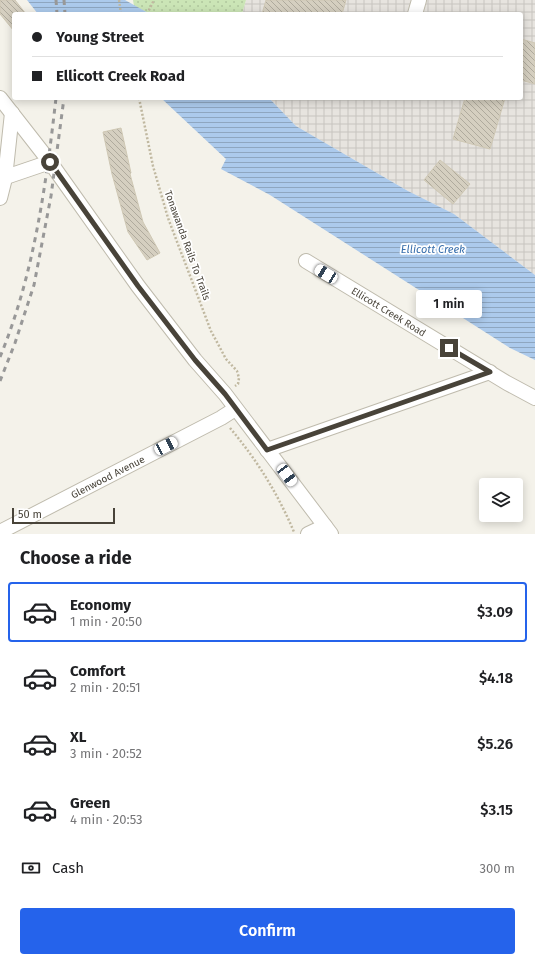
<!DOCTYPE html>
<meta charset="utf-8">
<style>
:root{--surface:#fff;--page:#f2f2f2;--text:#202124;--muted:#757577;--line:#e0e0e0;--accent:#2563eb}
body{margin:0;font-family:"Fira Sans",sans-serif;background:var(--page);color:var(--text);height:100vh;display:flex;flex-direction:column;font-size:15px;white-space:nowrap}
*{box-sizing:border-box;margin:0}
p{font-size:13px;color:var(--muted)}
.icon{flex:none;width:22px;height:22px;fill:none;stroke:currentColor;stroke-width:2;stroke-linecap:round;stroke-linejoin:round}
.map{position:relative;height:534px;overflow:hidden}
.sheet{display:flex;flex-direction:column;background:var(--surface);flex:1}
.sheet>*{flex:none}
.top-card{position:absolute;left:12px;top:12px;width:511px;height:88px;border-radius:4px;box-shadow:0 2px 10px #0003;display:grid;align-content:center;height:88px;padding:0 20px;background:var(--surface)}
.buttons{position:absolute;left:479px;top:478px;display:grid;gap:8px}
.buttons a{display:grid;place-items:center;width:44px;height:44px;border-radius:4px;background:var(--surface);box-shadow:0 2px 10px #0003;font-size:20px}
.scale{position:absolute;left:12px;bottom:10px;width:103px;box-sizing:border-box;padding-left:4px;border:2px solid #484339;border-top:0;font-size:11px;line-height:14px;white-space:nowrap;color:#484339;-webkit-text-stroke:3px #fff;paint-order:stroke}
.end{position:absolute;width:18px;height:18px;margin:-9px;border:5px solid #484339;background:#fff;box-shadow:0 0 0 2px #fff}
.from{border-radius:50%}
.bubble{position:absolute;height:28px;border-radius:4px;background:var(--surface);box-shadow:0 2px 10px #0003;font-size:13px;font-weight:600;line-height:28px;text-align:center}
.car{position:absolute;width:12px;height:24px;margin:-12px -6px;border-radius:5px;box-shadow:0 0 3px 1px #0007;background:linear-gradient(#fff 24%,#345 0 40%,#fff 0 76%,#345 0 86%,#fff 0)}
.top-card b{display:flex;align-items:center;gap:14px;height:38px;font-size:15px}
.top-card b+b{border-top:1px solid var(--line)}
.top-card i{width:10px;height:10px;background:var(--text)}
ul{padding:0;list-style:none}
li{display:flex;align-items:center;gap:12px;height:60px;margin:0 8px 6px;padding:0 12px;border:2px solid transparent;border-radius:4px}
li div{flex:1}
li b{display:block;font-size:15px}
li em{font-style:normal;font-weight:600}
li.selected{border-color:var(--accent)}
li>.icon{width:36px;height:36px;stroke-width:1.5}
h2{padding:0 20px;font-size:18px;line-height:48px}
.pay{display:flex;align-items:center;gap:10px;height:44px;padding:0 20px;font-size:15px}
.pay p{margin-inline-start:auto}
.cta{display:flex;gap:8px;margin-top:auto;padding:8px 20px}
.cta a{flex:1;height:46px;border-radius:4px;background:var(--accent);color:#fff;font-size:16px;font-weight:600;line-height:46px;text-align:center}
.map>svg:first-child{display:block}
</style>
<div class="map">
<svg width="535" height="534" viewBox="0 0 535 534">
<defs>
<pattern id="industrial-grid" width="8" height="8" patternUnits="userSpaceOnUse"><rect width="8" height="8" fill="#e7e4df"/><path d="M0 4h8M4 0v8" fill="none" stroke="#c8c5c0"/></pattern>
<pattern id="green-dots" width="8" height="8" patternUnits="userSpaceOnUse"><rect width="8" height="8" fill="#cbe5b6"/><path d="M2 2h.1M6 6h.1" fill="none" stroke="#b0c69d" stroke-width="1.8" stroke-linecap="round"/></pattern>
<pattern id="water-rules" width="6" height="5" patternUnits="userSpaceOnUse"><rect width="6" height="5" fill="#accaec"/><path d="M0 2.5h6" fill="none" stroke="#8ea6c0"/></pattern>
<pattern id="building-back-hatch" width="6" height="6" patternUnits="userSpaceOnUse"><rect width="6" height="6" fill="#d5cfc0"/><path d="M-1 5l2 2M0 0l6 6M5-1l2 2" fill="none" stroke="#afaa9d"/></pattern>
</defs>
<rect width="100%" height="100%" fill="#f4f2ea"/>
<path fill="url(#industrial-grid)" d="M 246,0 L 535,0 L 535,275 L 454,214 L 408,191 L 296,126 L 269,98 L 521,98 L 521,14 L 242,14 Z"/>
<path fill="url(#green-dots)" d="M 133,0 L 246,0 L 242,14 L 150,14 L 134,6 Z"/>
<g fill="url(#water-rules)">
<path d="M 27,0 L 125,0 L 150,14 L 38,14 Z"/>
<path d="M 161,98 L 269,98 L 296,126 L 408,191 L 454,214 L 535,275 L 535,360 L 510,348 L 270,195 L 221,169 L 226,159 Z"/>
</g>
<g fill="url(#building-back-hatch)" stroke="#cfc8b4">
<path d="M 0,0 L 15,0 L 26,14 L 14,14 L 14,31 L 0,14 Z"/>
<path d="M 266,0 L 346,0 L 342,14 L 262,14 Z"/>
<path d="M 521,39 L 535,43 L 535,84 L 521,80 Z"/>
<path d="M 465,98 L 505,98 L 490,149 L 453,139 Z"/>
<path d="M 121,128 L 131,173 L 130,174 L 143,222 L 160,253 L 147,260 L 128,232 L 112,174 L 103,132 Z"/>
<path d="M 440,160 L 470,184 L 453,204 L 424,180 Z"/>
</g>
<g fill="none" stroke-linecap="round" stroke-linejoin="round">
<g stroke="#bfbbad" stroke-width="16">
<g id="minor">
<path d="M 415,14 L 419,0"/>
<path d="M 0,98 L 50,162 L 138,286 L 195,360 L 225,394 L 331,534"/>
<path d="M 0,179 L 50,162"/>
<path d="M 0,198 L 5,178 L 12,113"/>
<path id="s1" d="M 306,261 L 507,383 L 535,398"/>
<path d="M 267,450 L 490,372"/>
<path id="s2" d="M 0,532 L 221,418 L 235,409"/>
<path d="M 308,534 L 325,526"/>
</g>
</g>
<g stroke="#c0b8a0" stroke-width="2.5" stroke-dasharray="2 2" stroke-linecap="butt">
<path d="M 119,0 L 121,14"/>
<path d="M 147,14 L 154,0"/>
<path d="M 139,98 L 153,166 L 168,218 L 211,331 L 226,359 L 237,371 L 239,378 L 238,384 L 235,386"/>
<path d="M 230,428 C 257,460 278,494 294,532"/>
</g>
<use href="#minor" stroke="#fff" stroke-width="14"/>
<g stroke="#989898" stroke-width="3" stroke-dasharray="5 5" stroke-linecap="butt">
<path d="M 56,0 L 57,14"/>
<path d="M 64,0 L 65,14"/>
<path d="M 0,357 C 34,275 46,185 56,98"/>
<path d="M 0,381 L 15,343 L 34,285 L 51,196 L 64,98"/>
</g>
</g>
<g fill="none" stroke-linecap="round" stroke-linejoin="round">
<path stroke="#484339" stroke-width="5" d="M 50,162 L 138,286 L 195,360 L 225,394 L 267,450 L 490,372 L 449,348"/>
</g>
<g text-anchor="middle" stroke-width="3.5" stroke-linejoin="round" paint-order="stroke">
<g font-size="10" fill="#484339" stroke="#fff">
<text transform="translate(188 245) rotate(70)" y="4">Tonawanda Rails To Trails</text>
<text dy="4" stroke="none"><textPath href="#s1" startOffset="97">Ellicott Creek Road</textPath></text>
<text dy="4" stroke="none"><textPath href="#s2" startOffset="121">Glenwood Avenue</textPath></text>
</g>
<g font-size="11" font-style="italic" fill="#396fac" stroke="#fff">
<text x="433" y="253">Ellicott Creek</text>
</g>
</g>
</svg>
<div class="buttons">
<a><svg class="icon" aria-label="layers" viewBox="0 0 24 24"><path d="M12 4l9 5-9 5-9-5zM3 14l9 5 9-5"/></svg></a>
</div>
<div class="scale">50 m</div>
<i class="end from" style="left:50px;top:162px"></i>
<i class="end" style="left:449px;top:348px"></i>
<div class="bubble" style="left:416px;top:290px;width:66px">1 min</div>
<i class="car" style="left:326px;top:274px;rotate:301deg"></i>
<i class="car" style="left:166px;top:446px;rotate:63deg"></i>
<i class="car" style="left:287px;top:475px;rotate:143deg"></i>
<div class="top-card">
<b><i class="from"></i>Young Street</b>
<b><i></i>Ellicott Creek Road</b>
</div>
</div>
<section class="sheet">
<h2>Choose a ride</h2>
<ul>
<li class="selected"><svg class="icon" aria-label="car" viewBox="0 0 24 24"><path d="M5 17H2v-5l4-1 3-4h7l3 4 3 1v5h-3M9 17h6M6 11h13"/><circle cx="7" cy="17" r="2"/><circle cx="17" cy="17" r="2"/></svg><div><b>Economy</b><p>1 min · 20:50</p></div><em>$3.09</em></li>
<li><svg class="icon" aria-label="car" viewBox="0 0 24 24"><path d="M5 17H2v-5l4-1 3-4h7l3 4 3 1v5h-3M9 17h6M6 11h13"/><circle cx="7" cy="17" r="2"/><circle cx="17" cy="17" r="2"/></svg><div><b>Comfort</b><p>2 min · 20:51</p></div><em>$4.18</em></li>
<li><svg class="icon" aria-label="car" viewBox="0 0 24 24"><path d="M5 17H2v-5l4-1 3-4h7l3 4 3 1v5h-3M9 17h6M6 11h13"/><circle cx="7" cy="17" r="2"/><circle cx="17" cy="17" r="2"/></svg><div><b>XL</b><p>3 min · 20:52</p></div><em>$5.26</em></li>
<li><svg class="icon" aria-label="car" viewBox="0 0 24 24"><path d="M5 17H2v-5l4-1 3-4h7l3 4 3 1v5h-3M9 17h6M6 11h13"/><circle cx="7" cy="17" r="2"/><circle cx="17" cy="17" r="2"/></svg><div><b>Green</b><p>4 min · 20:53</p></div><em>$3.15</em></li>
</ul>
<div class="pay"><svg class="icon" aria-label="cash" viewBox="0 0 24 24"><path d="M3 7h18v10H3z"/><circle cx="12" cy="12" r="2"/></svg>Cash<p>300 m</p></div>
<div class="cta"><a>Confirm</a></div>
</section>
